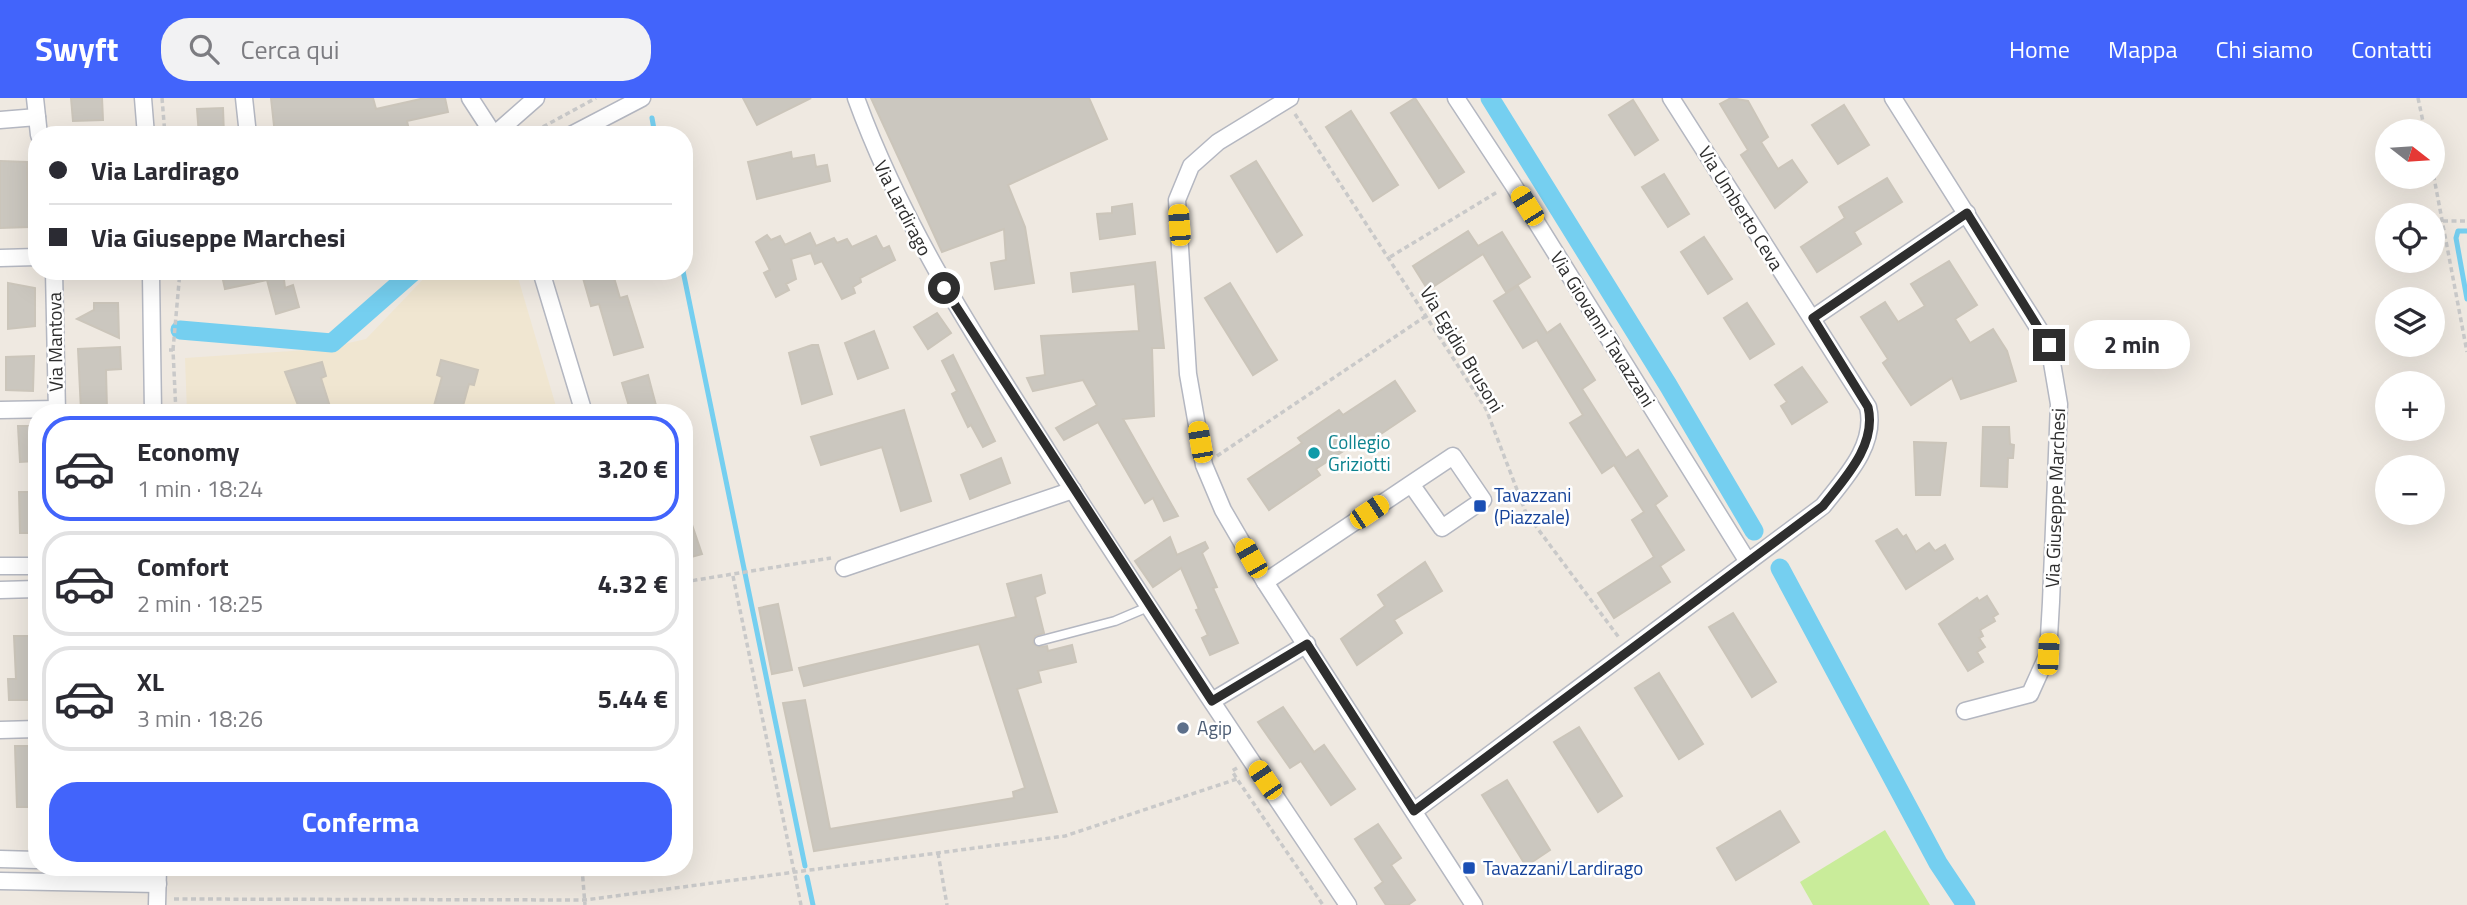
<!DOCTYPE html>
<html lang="it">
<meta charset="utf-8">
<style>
:root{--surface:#fff;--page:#f2f2f3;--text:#2b2b33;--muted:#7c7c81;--line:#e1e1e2;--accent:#4264fb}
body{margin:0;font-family:"Titillium Web",sans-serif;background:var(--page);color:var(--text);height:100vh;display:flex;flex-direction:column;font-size:26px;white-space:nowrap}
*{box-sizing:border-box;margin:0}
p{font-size:23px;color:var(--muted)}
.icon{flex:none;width:38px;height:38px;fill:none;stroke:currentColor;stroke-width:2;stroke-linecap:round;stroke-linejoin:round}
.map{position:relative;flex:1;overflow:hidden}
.side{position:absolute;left:28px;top:306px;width:665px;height:472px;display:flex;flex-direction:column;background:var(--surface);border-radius:28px;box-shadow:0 7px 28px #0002}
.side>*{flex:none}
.guide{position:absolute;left:28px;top:28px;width:665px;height:154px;border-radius:28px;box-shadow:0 7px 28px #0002;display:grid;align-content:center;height:154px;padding:0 21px;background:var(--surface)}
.needle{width:46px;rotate:107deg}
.controls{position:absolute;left:2375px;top:21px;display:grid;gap:14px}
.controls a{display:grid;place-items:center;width:70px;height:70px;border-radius:50%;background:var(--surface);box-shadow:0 7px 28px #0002;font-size:35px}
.end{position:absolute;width:32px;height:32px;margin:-16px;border:9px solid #2e2e2e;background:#fff;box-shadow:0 0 0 4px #fff}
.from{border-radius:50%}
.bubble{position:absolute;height:49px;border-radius:24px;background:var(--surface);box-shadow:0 7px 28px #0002;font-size:23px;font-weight:700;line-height:49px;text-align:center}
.car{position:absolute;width:21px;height:42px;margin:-21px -10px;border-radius:9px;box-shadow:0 0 5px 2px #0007;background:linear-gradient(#f5c518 24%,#345 0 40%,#f5c518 0 76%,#345 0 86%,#f5c518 0)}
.guide b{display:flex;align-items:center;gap:24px;height:66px;font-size:26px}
.guide b+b{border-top:2px solid var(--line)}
.guide i{width:18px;height:18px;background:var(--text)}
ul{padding:12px 0 0;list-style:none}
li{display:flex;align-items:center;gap:21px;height:105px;margin:0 14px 10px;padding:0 7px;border:4px solid var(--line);border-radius:28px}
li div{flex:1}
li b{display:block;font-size:26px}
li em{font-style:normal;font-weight:700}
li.on{border-color:var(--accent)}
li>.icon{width:63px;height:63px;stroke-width:1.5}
.button{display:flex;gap:14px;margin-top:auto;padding:14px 21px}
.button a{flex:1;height:80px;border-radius:28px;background:var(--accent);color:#fff;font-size:28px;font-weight:700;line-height:80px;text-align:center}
header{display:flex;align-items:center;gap:42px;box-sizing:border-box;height:98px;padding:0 35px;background:var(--accent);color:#fff}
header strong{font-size:33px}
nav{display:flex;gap:38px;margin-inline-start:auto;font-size:24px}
.search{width:490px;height:63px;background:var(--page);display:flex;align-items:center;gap:18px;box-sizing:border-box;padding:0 24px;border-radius:28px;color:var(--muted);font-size:26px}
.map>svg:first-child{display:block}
</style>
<header>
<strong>Swyft</strong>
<div class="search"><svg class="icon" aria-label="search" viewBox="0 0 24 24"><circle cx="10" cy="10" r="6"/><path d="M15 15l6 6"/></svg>Cerca qui</div>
<nav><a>Home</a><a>Mappa</a><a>Chi siamo</a><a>Contatti</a></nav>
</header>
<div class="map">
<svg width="2467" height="807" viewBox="0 0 2467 807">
<rect width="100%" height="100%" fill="#efe9e1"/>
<path fill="#f0e6d1" d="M 431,173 L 516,173 L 558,315 L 187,315 L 185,260 L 322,251 L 366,241 Z"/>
<path fill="#c9ec9a" d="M 1885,732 L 1930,807 L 1813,807 L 1800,784 Z"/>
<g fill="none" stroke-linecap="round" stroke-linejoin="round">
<g stroke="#75cff0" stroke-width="5">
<path d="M 652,20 L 655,37"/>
<path d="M 2467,133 L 2458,133 L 2456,140 L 2467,201"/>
<path d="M 683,173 L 805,768"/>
<path d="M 807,779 L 813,807"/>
</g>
<g stroke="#75cff0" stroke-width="19">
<path d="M 1490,0 L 1668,287 L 1754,433"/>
<path d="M 180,232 L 332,245 L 414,173"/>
<path d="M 1780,470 L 1938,765 L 1966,807"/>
</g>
</g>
<g fill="#cbc7bf" stroke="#cbc5ba" stroke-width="2">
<path d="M 71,0 L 102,0 L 103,22 L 73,23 Z"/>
<path d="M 271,0 L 373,0 L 376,11 L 425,0 L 445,0 L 448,14 L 407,23 L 410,37 L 275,37 Z"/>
<path d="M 743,0 L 811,0 L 757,27 Z"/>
<path d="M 871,0 L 1089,0 L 1107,41 L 1008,87 L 1025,129 L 1034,185 L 995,191 L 991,165 L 1006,162 L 1004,131 L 942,154 Z"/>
<path d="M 1415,0 L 1464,74 L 1439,90 L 1391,15 Z"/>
<path d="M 1731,0 L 1748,3 L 1768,39 L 1761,44 L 1778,71 L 1792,62 L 1807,84 L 1775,110 L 1741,57 L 1748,52 L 1720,6 Z"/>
<path d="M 1633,2 L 1658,42 L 1635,57 L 1609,17 Z"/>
<path d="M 1844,7 L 1869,47 L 1838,66 L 1812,27 Z"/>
<path d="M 223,10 L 224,37 L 199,37 L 197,11 Z"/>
<path d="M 1351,13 L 1398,87 L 1373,103 L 1326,29 Z"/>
<path d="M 791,54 L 792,61 L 814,57 L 816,69 L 827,67 L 830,83 L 757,101 L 748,64 Z"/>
<path d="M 0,63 L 27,64 L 29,129 L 0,130 Z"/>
<path d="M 1256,63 L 1302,137 L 1277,154 L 1231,78 Z"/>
<path d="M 1664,76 L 1689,116 L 1668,129 L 1642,89 Z"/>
<path d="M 1887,80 L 1902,104 L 1854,134 L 1861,146 L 1817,174 L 1801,149 L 1845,120 L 1839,109 Z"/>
<path d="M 1132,106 L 1135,136 L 1100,141 L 1097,116 L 1112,115 L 1112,109 Z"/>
<path d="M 1468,133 L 1478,148 L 1502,134 L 1530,179 L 1506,194 L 1483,156 L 1428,192 L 1413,168 Z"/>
<path d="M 810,135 L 816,148 L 834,140 L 837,145 L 847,141 L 852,149 L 876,138 L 883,151 L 889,148 L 895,162 L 860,180 L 861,184 L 853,189 L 855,195 L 842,201 L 822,163 L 815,166 L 811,155 L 791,161 L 796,181 L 786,186 L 789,192 L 776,199 L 764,175 L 770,172 L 756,144 L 767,137 L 771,142 L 780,138 L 785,147 Z"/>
<path d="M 1704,139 L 1732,181 L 1708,196 L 1681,154 Z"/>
<path d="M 1949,163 L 1977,207 L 1955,221 L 1970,245 L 1993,231 L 2007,253 L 2016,283 L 1961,301 L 1952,280 L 1911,307 L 1883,265 L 1888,261 L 1861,219 L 1885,204 L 1898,224 L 1925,208 L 1911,186 Z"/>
<path d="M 1155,164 L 1164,250 L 1152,250 L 1154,318 L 1123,321 L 1178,418 L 1164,423 L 1153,400 L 1145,405 L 1098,324 L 1064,342 L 1056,330 L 1097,307 L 1083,282 L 1033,293 L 1027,280 L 1045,277 L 1041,238 L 1139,233 L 1135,186 L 1073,194 L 1071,175 Z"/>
<path d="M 221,173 L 283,173 L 285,190 L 293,187 L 299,209 L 276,216 L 267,182 L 225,191 Z"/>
<path d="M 581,173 L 612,173 L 620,200 L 627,198 L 643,249 L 614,257 L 599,206 L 591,208 Z"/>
<path d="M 8,185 L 35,190 L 35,228 L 8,231 Z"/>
<path d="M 1230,185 L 1277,262 L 1253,277 L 1205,200 Z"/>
<path d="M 1518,188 L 1547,235 L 1560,226 L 1595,282 L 1582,291 L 1626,360 L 1638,352 L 1667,398 L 1655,407 L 1684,452 L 1660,468 L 1670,484 L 1614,520 L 1598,495 L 1654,459 L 1632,422 L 1644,414 L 1614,367 L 1602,375 L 1570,325 L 1583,317 L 1537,242 L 1523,250 L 1494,203 Z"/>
<path d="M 94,205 L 118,205 L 119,240 L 77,221 L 94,212 Z"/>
<path d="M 1747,205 L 1774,246 L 1750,261 L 1724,220 Z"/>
<path d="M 937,215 L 951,235 L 928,251 L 914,229 Z"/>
<path d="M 874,233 L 888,270 L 858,281 L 845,245 Z"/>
<path d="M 812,247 L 818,247 L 832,296 L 802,306 L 789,255 Z"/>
<path d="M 120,249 L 121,271 L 106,272 L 107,312 L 81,313 L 78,251 Z"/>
<path d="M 953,257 L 995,343 L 983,349 L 971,327 L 968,329 L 952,296 L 957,293 L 942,263 Z"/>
<path d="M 34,258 L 33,293 L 6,292 L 6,259 Z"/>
<path d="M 441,262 L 478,272 L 474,287 L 469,286 L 461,315 L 432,315 L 442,279 L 437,277 Z"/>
<path d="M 322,264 L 326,278 L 321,280 L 332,315 L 301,315 L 285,274 Z"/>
<path d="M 1802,269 L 1827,304 L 1792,326 L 1781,308 L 1787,304 L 1775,287 Z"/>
<path d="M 648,277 L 658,315 L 631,315 L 622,285 Z"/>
<path d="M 1395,283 L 1415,313 L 1372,342 L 1368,337 L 1316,371 L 1320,377 L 1269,412 L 1248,381 L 1302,345 L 1298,340 L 1339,312 L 1343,317 Z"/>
<path d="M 904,312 L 931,403 L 901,413 L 882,349 L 821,367 L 811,339 Z"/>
<path d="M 18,328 L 37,328 L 35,363 L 20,364 Z"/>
<path d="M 1983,329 L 2009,329 L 2010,346 L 2014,347 L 2013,360 L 2008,360 L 2007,389 L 1981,388 Z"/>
<path d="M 1914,344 L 1946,345 L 1940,397 L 1916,397 Z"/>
<path d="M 1001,360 L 1010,385 L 970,401 L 961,377 Z"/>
<path d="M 19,394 L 37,394 L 37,435 L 20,435 Z"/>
<path d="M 688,415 L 702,456 L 684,461 L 684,416 Z"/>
<path d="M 1897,431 L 1903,439 L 1906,437 L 1916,454 L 1929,445 L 1935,453 L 1945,447 L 1953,461 L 1906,491 L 1876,443 Z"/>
<path d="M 1170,439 L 1177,457 L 1205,444 L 1208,450 L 1202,455 L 1217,489 L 1213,490 L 1238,545 L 1210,557 L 1202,540 L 1208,537 L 1196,512 L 1199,511 L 1181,470 L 1153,489 L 1135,463 Z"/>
<path d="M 1425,464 L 1442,493 L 1394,522 L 1402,535 L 1357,567 L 1341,541 L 1385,508 L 1378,497 Z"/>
<path d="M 1041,477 L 1045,495 L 1035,499 L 1044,535 L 1035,538 L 1033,545 L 1038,549 L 1047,548 L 1048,553 L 1072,547 L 1076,564 L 1038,573 L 1041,584 L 1017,591 L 1057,714 L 814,753 L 783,605 L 805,602 L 830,731 L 1014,700 L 1013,694 L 1025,690 L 979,546 L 804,588 L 799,570 L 1016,519 L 1007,486 Z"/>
<path d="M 1987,498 L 1998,516 L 1993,519 L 1995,523 L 1980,532 L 1983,538 L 1979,540 L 1985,549 L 1977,554 L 1983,564 L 1968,573 L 1939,526 L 1977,500 L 1979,503 Z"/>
<path d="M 778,506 L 792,572 L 772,576 L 759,510 Z"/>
<path d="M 1733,515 L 1776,584 L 1752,599 L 1709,529 Z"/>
<path d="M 14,538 L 37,538 L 37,602 L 9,602 L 8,581 L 16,581 Z"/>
<path d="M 1659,575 L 1703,646 L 1679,661 L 1635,590 Z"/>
<path d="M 1283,609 L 1314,654 L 1324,647 L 1355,691 L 1331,707 L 1301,663 L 1290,670 L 1258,624 Z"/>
<path d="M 1579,629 L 1622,698 L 1598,714 L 1554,644 Z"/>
<path d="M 15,648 L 37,648 L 37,709 L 17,709 Z"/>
<path d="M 1507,682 L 1550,752 L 1526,768 L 1482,697 Z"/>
<path d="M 1780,713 L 1799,744 L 1736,782 L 1717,750 Z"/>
<path d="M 1378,726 L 1401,760 L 1391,767 L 1415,802 L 1408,807 L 1386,807 L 1375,790 L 1383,784 L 1355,741 Z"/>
</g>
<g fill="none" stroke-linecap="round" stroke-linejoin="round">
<g stroke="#b4b7c1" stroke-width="11">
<path id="lane" d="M 1039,543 L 1115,523 L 1148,509"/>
</g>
<g stroke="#b4b7c1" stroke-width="19">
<g id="street">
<path d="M 35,0 L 39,37"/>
<path d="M 143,0 L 146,37"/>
<path d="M 244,0 L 248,37"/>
<path d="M 470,0 L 494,37"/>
<path d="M 856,0 C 902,127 975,239 1047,352 C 1145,506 1247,656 1348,807"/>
<path d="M 1290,0 L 1218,44 L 1191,68 L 1177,102 L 1188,276 L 1204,367 L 1223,412 L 1265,484 L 1474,807"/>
<path d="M 1456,0 L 1512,85 L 1748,464"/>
<path d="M 1893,0 L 2049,247 L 2059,306 L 2051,504 L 2048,556 L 2030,596 L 1965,613"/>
<path d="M 0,22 L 37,19"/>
<path d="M 494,37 L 536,0"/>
<path d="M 571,37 L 642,0"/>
<path d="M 0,160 L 37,159"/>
<path d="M 54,173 L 57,315"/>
<path d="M 541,173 L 584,315"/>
<path d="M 151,177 L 153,315"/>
<path d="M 1813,220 L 1967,115"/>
<path d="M 0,312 L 57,311"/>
<path d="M 0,468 L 37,468"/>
<path d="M 844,470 L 1073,392"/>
<path d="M 1265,484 L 1411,386 L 1442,430 L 1483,402 L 1453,358 L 1411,386"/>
<path d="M 0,492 L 37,491"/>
<path d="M 1212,603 L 1307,546"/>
<path d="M 0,632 L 37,631"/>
<path d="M 1414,713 L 1823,408 C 1845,380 1877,347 1868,309 L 1671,0"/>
<path d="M 0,761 L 37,762"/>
<path d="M 0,783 L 158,786"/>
<path d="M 157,807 L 158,770"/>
</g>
</g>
<g stroke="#c9c9c9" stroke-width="3.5" stroke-dasharray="5 3.5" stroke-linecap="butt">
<path d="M 162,0 L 165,37"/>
<path d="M 2418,0 L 2425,33"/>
<path d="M 1295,16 L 1486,311 L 1526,415 L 1620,541"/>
<path d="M 528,37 L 596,0"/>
<path d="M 2432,69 L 2467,254"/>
<path d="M 2443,123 L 2467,123"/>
<path d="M 1390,159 L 1499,93"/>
<path d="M 169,252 L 173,252 L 176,315"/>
<path d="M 173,252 L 180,173"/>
<path d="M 1217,358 L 1426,218"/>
<path d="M 733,478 L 801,807"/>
<path d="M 684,484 L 831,460"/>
<path d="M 1237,670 L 1232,673 L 1237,681 L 1323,807"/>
<path d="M 938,755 L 947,807"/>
<path d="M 582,770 L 585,807"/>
<path d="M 174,801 L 585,802 L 1065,738 L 1237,681"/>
</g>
<use href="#lane" stroke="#fff" stroke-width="8"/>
<use href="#street" stroke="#fff" stroke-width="16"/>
</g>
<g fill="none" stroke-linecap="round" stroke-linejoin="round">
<path stroke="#2e2e2e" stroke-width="9" d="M 944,190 L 1212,603 L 1307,546 L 1414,713 L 1823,408 C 1845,380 1877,347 1868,309 L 1813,220 L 1967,115 L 2049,247"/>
</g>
<circle fill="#0f9aa8" stroke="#fff" stroke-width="2.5" cx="1314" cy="355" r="7"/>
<g fill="#1a4fb4" stroke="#fff" stroke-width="2.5">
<rect x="1473" y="401" width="14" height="14" rx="3.5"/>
<rect x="1462" y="763" width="14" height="14" rx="3.5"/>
</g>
<circle fill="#5c6f8a" stroke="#fff" stroke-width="2.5" cx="1183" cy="630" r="7"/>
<g text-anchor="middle" stroke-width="5" stroke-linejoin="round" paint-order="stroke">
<g font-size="19" fill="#2e2e2e" stroke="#fff">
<text transform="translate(903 110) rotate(63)" y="7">Via Lardirago</text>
<text transform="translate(1741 110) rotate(58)" y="7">Via Umberto Ceva</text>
<text transform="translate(1603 231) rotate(58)" y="7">Via Giovanni Tavazzani</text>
<text transform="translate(55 244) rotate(-91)" y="7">Via Mantova</text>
<text transform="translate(1462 251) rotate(59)" y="7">Via Egidio Brusoni</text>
<text transform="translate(2055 400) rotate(-88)" y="7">Via Giuseppe Marchesi</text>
</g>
<g font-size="19" fill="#0d838f" stroke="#fff" text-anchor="start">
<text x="1328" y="351">Collegio<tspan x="1328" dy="22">Griziotti</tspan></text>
</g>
<g font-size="19" fill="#164399" stroke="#fff" text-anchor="start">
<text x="1494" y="404">Tavazzani<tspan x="1494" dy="22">(Piazzale)</tspan></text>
<text x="1483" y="777">Tavazzani/Lardirago</text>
</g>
<g font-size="19" fill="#4e5e75" stroke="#fff" text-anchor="start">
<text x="1197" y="637">Agip</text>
</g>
</g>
</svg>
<div class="controls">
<a><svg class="needle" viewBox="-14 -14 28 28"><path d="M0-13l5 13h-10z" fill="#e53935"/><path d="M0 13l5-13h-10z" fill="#7c7c81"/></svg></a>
<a><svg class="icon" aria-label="locate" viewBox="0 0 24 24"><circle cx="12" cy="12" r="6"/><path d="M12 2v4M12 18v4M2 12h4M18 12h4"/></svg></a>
<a><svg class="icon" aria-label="layers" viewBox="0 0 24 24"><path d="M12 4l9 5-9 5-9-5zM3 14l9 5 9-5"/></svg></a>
<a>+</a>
<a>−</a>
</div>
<i class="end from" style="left:944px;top:190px"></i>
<i class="end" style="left:2049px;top:247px"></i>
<div class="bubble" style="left:2074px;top:222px;width:116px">2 min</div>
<i class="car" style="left:1527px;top:108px;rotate:328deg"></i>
<i class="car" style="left:1179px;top:127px;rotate:356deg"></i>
<i class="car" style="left:1200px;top:344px;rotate:350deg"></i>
<i class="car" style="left:1369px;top:414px;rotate:56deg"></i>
<i class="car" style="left:1251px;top:460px;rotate:330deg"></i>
<i class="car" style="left:2048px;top:556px;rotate:3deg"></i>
<i class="car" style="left:1265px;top:682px;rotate:326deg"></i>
<div class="guide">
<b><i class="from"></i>Via Lardirago</b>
<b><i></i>Via Giuseppe Marchesi</b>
</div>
<section class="side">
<ul>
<li class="on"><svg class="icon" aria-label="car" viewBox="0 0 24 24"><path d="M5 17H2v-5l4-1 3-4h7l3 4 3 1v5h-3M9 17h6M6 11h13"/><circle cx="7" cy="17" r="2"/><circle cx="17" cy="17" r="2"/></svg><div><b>Economy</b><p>1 min · 18:24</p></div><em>3.20 €</em></li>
<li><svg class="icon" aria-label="car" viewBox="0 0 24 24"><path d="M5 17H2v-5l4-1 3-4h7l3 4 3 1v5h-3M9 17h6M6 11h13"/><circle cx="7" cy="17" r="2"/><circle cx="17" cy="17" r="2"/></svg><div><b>Comfort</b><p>2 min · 18:25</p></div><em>4.32 €</em></li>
<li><svg class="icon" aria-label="car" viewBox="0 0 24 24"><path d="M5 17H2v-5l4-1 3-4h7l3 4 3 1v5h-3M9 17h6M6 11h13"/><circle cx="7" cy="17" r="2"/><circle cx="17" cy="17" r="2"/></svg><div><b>XL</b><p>3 min · 18:26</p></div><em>5.44 €</em></li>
</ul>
<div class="button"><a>Conferma</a></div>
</section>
</div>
